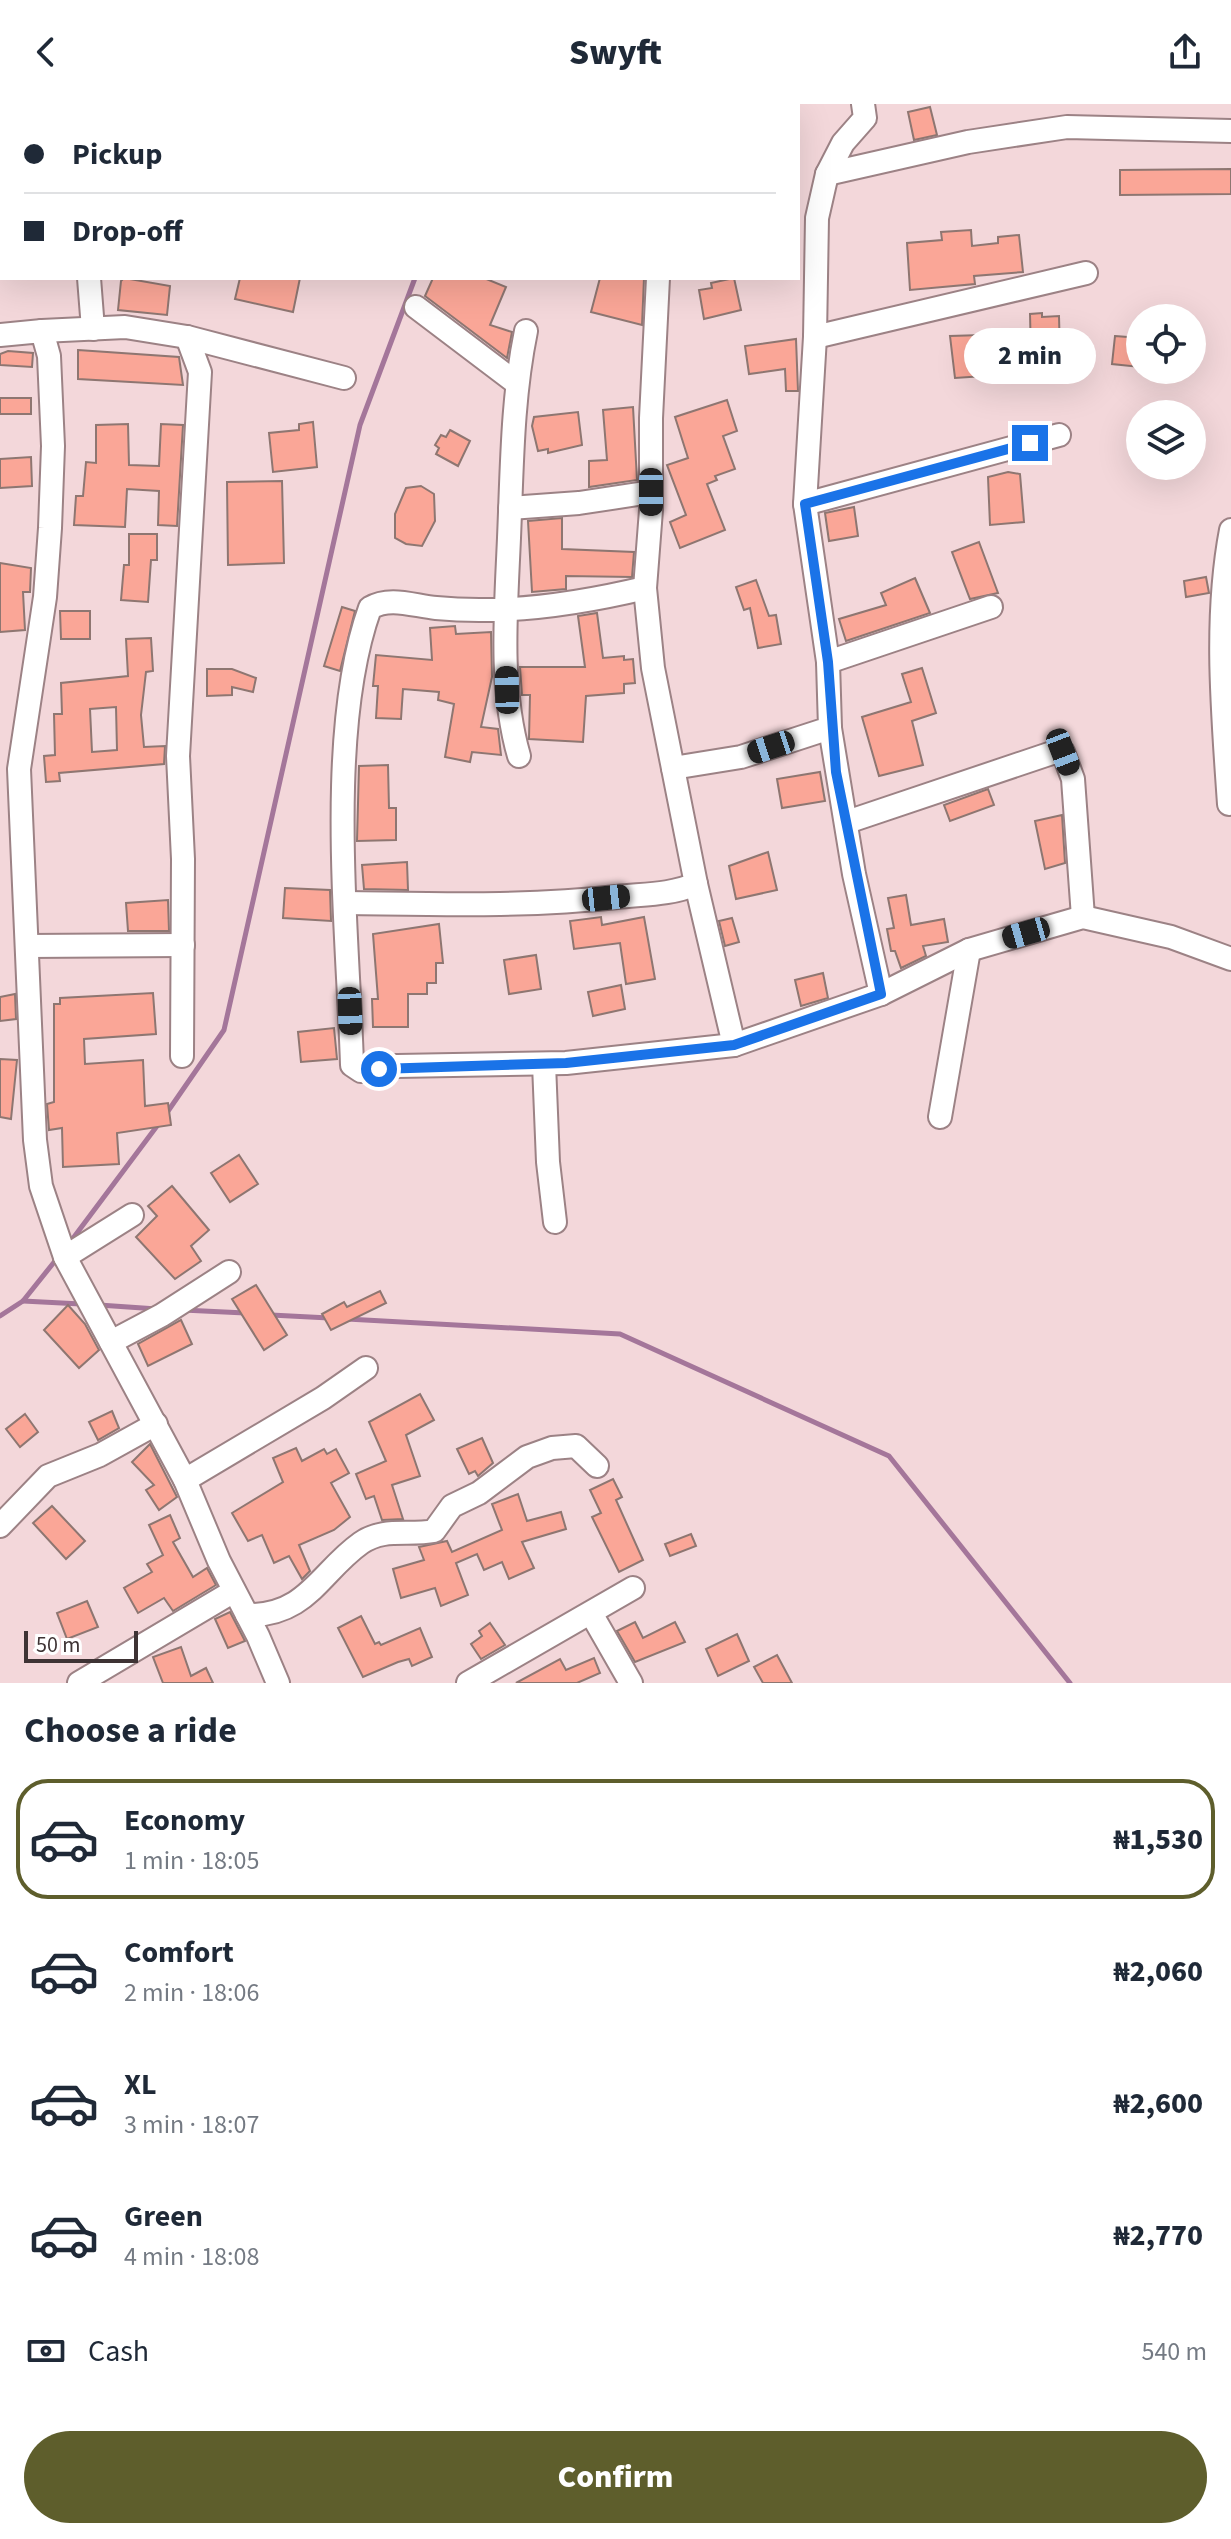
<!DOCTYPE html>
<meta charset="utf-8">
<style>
:root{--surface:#fff;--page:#f2f2f3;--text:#1f2937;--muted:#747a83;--line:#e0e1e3;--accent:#5e5e2c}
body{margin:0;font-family:"Source Sans 3",sans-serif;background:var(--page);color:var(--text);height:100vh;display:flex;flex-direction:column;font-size:30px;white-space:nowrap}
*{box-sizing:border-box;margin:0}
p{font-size:26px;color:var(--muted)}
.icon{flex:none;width:44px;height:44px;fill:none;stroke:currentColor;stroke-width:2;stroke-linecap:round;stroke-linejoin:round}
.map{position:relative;height:1579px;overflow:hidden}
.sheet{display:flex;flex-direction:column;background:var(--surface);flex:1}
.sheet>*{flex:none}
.hud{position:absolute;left:0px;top:0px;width:800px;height:176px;box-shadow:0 8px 32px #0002;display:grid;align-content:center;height:176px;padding:0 24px;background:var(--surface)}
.controls{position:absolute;left:1126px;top:200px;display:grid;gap:16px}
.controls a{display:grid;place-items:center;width:80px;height:80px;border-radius:50%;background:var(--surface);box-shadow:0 8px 32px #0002;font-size:40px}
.scale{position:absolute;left:24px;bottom:20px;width:114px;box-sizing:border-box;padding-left:8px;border:4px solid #3e3334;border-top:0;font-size:22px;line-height:28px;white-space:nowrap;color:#3e3334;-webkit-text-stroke:6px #fff;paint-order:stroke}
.end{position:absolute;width:36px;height:36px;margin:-18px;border:10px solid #1a73e8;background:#fff;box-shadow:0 0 0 4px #fff}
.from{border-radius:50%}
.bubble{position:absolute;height:56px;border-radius:28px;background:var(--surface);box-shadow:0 8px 32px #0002;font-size:26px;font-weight:800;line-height:56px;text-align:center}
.car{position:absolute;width:24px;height:48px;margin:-24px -12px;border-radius:10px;box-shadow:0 0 6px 2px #0007;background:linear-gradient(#222 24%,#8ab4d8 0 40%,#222 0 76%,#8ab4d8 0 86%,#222 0)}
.hud b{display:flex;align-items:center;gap:28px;height:76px;font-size:30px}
.hud b+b{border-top:2px solid var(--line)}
.hud i{width:20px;height:20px;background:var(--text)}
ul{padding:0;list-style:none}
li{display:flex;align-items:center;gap:24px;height:120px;margin:0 16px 12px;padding:0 8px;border:4px solid transparent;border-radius:32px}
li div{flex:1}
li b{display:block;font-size:30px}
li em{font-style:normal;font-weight:800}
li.current{border-color:var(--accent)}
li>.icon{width:72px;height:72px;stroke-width:1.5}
h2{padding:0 24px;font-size:36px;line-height:96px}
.pay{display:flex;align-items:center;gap:20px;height:88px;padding:0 24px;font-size:30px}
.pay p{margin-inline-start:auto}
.button{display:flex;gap:16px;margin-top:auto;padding:16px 24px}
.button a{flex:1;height:92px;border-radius:48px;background:var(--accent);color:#fff;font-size:32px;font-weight:800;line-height:92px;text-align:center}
header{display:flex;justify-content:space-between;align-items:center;height:104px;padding:0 24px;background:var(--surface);font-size:36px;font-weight:800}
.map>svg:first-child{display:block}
</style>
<header><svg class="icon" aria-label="back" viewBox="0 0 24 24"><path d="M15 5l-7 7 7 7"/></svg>Swyft<svg class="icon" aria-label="share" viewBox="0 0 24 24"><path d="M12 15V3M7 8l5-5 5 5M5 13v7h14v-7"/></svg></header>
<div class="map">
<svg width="1231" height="1579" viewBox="0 0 1231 1579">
<rect width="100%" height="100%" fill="#f3d7da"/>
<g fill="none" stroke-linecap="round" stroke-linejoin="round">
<g stroke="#a4769a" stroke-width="5">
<path d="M 541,2 L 545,0"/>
<path d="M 166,1010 L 224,926 L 360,321 L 415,174"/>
<path d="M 68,1141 L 160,1018"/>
<path d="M 23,1197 L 81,1200"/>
<path d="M 99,1201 L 157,1205"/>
<path d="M 183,1206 L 245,1209"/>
<path d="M 271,1211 L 329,1214"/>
<path d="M 0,1212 L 23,1197 L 59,1152"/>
<path d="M 347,1215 L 620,1230 L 889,1352 L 1070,1579"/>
</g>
</g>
<g fill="#faa697" stroke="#8e7671" stroke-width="2" fill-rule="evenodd">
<path d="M 930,3 L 937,31 L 914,36 L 908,8 Z"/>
<path d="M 1231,65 L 1231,90 L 1120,91 L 1120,66 Z"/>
<path d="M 971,126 L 972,142 L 998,139 L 998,133 L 1019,131 L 1023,168 L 974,172 L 975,180 L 910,186 L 907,139 L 942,136 L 941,128 Z"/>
<path d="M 124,174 L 170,182 L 167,211 L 118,206 L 121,177 Z"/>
<path d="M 240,174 L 300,174 L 293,208 L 235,195 Z"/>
<path d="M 433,174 L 484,174 L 506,183 L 490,221 L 512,228 L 507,254 L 425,192 Z"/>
<path d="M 600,174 L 644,174 L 642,221 L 591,208 Z"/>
<path d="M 734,174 L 741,206 L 704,215 L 699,186 L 712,184 L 711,179 Z"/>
<path d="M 1042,209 L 1042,213 L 1059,212 L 1060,251 L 1031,252 L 1030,210 Z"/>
<path d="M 982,231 L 984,272 L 955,274 L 950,232 Z"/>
<path d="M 1115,232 L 1140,234 L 1140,263 L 1112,260 Z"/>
<path d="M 796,235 L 798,287 L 786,287 L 785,265 L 749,270 L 745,242 Z"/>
<path d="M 78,246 L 179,253 L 183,281 L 78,275 Z"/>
<path d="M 8,247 L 33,249 L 32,263 L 0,261 L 0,250 Z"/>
<rect x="0" y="294" width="31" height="16"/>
<path d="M 727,296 L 737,327 L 723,332 L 735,365 L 715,372 L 717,376 L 707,380 L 725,426 L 680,444 L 670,418 L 686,411 L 667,361 L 688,354 L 675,313 Z"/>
<path d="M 633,303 L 637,376 L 589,383 L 589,357 L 607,356 L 603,306 Z"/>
<path d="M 578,308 L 582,341 L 548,349 L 548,345 L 538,347 L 532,322 L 534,313 Z"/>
<path d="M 313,318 L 317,363 L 273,368 L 269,329 L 299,326 L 299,320 Z"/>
<path d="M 128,320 L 129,361 L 159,362 L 161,320 L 183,321 L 177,422 L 158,421 L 159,387 L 127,385 L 125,423 L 74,421 L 76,392 L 83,392 L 86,358 L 96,359 L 96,321 Z"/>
<path d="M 450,326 L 470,337 L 458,362 L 436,350 L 439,344 L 435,341 L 441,331 L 446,333 Z"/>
<path d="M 31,353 L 32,382 L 0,384 L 0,355 Z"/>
<path d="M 1008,368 L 1020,370 L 1024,418 L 990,421 L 988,373 Z"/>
<path d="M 282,377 L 284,459 L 228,461 L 227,378 Z"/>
<path d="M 421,382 L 434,390 L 435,417 L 422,442 L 406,440 L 395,434 L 395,410 L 406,384 Z"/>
<path d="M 854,403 L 858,432 L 829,437 L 825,409 Z"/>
<path d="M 562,414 L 562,445 L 634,448 L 632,473 L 566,472 L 566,485 L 532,488 L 528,417 Z"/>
<path d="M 129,430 L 157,430 L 157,456 L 151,456 L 148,498 L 121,496 L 124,461 L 129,461 Z"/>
<path d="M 979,438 L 998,489 L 970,495 L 952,448 Z"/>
<path d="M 0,459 L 31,464 L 30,488 L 23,488 L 25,526 L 0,528 Z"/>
<path d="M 1206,473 L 1209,489 L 1186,493 L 1184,477 Z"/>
<path d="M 915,474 L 930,509 L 846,537 L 839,515 L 886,501 L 881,489 Z"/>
<path d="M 756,476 L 769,512 L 776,511 L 781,540 L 758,544 L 750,504 L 744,506 L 736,483 Z"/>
<path d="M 342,503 L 355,507 L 340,567 L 324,562 Z"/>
<path d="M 60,507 L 90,507 L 90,535 L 61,535 Z"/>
<path d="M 597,509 L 603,554 L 624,552 L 624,556 L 633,555 L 635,579 L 624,580 L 624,589 L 586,592 L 583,638 L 529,635 L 530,591 L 522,591 L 520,563 L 585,563 L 578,512 Z"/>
<path d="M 455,522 L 456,530 L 491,528 L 492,573 L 481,623 L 498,625 L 501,651 L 472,648 L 470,658 L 445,653 L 454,600 L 438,596 L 439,588 L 403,585 L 401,615 L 376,614 L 378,582 L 373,582 L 376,551 L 432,556 L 430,524 Z"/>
<path d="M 151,534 L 153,567 L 146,568 L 141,611 L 144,643 L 165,642 L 164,660 L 59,669 L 60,677 L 46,678 L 44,652 L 55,651 L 54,610 L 62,610 L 61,579 L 128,572 L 126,535 ZM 116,603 L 117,646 L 92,648 L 90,605 Z"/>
<path d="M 922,564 L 936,609 L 912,617 L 923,661 L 879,672 L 862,613 L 911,598 L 902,570 Z"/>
<path d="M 207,565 L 232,565 L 256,574 L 253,588 L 232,583 L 232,591 L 207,592 Z"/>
<path d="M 388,661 L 389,704 L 396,704 L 396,736 L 357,737 L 359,662 Z"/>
<path d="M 820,668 L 825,697 L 782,704 L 777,675 Z"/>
<path d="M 988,685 L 994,701 L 950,717 L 944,701 Z"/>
<path d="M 1062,711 L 1065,759 L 1045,765 L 1035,717 Z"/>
<path d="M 768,748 L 777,786 L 736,795 L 729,762 Z"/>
<path d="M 407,758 L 408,786 L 364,785 L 362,761 Z"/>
<path d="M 285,784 L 330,786 L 331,817 L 283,814 Z"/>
<path d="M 906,791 L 911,821 L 944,815 L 948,838 L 923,842 L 926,852 L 901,864 L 895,847 L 891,847 L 887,825 L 894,824 L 888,794 Z"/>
<path d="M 168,796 L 169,827 L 128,827 L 126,799 Z"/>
<path d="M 601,813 L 602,821 L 644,813 L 655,875 L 626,880 L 620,839 L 574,845 L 570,817 Z"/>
<path d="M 732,814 L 739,838 L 725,842 L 719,817 Z"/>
<path d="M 439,820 L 443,859 L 436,859 L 436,879 L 427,879 L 427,890 L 408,890 L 408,923 L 373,923 L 372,895 L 378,895 L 373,830 Z"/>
<path d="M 536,851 L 541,885 L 509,890 L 504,856 Z"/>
<path d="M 823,869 L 828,894 L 801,902 L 795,876 Z"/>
<path d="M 621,881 L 625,905 L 593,912 L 588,888 Z"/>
<path d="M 153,889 L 156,930 L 84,935 L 85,960 L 143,956 L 145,1002 L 168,999 L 171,1021 L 117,1029 L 119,1060 L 63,1063 L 62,1024 L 49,1026 L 47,1000 L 54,998 L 54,900 L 60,900 L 60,894 Z"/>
<path d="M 15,890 L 16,915 L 0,917 L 0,893 Z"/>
<path d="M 334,924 L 337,955 L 301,958 L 298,928 Z"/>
<path d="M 0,955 L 17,956 L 11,1015 L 0,1013 Z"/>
<path d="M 239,1051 L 258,1080 L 230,1098 L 211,1069 Z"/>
<path d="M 172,1082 L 209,1126 L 191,1142 L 201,1157 L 175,1175 L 136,1133 L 157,1112 L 148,1102 Z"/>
<path d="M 256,1181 L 287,1231 L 264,1246 L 232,1195 Z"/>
<path d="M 380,1187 L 386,1199 L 331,1226 L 322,1210 L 344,1198 L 347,1203 Z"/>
<path d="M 68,1201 L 85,1220 L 99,1246 L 79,1264 L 44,1226 Z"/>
<path d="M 181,1216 L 192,1240 L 148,1262 L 138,1240 Z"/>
<path d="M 420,1290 L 434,1316 L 406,1331 L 420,1372 L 392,1381 L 403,1415 L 382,1416 L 374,1392 L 366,1395 L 356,1370 L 386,1357 L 369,1318 Z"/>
<path d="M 112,1307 L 119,1324 L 98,1336 L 89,1318 Z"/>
<path d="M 25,1310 L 38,1328 L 20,1343 L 6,1325 Z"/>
<path d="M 482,1334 L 493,1359 L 478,1372 L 475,1367 L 469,1370 L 457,1345 Z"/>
<path d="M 150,1340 L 177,1393 L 159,1406 L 146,1386 L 154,1381 L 132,1358 Z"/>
<path d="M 296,1344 L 302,1357 L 324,1345 L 327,1350 L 336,1345 L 349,1369 L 331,1379 L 350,1413 L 334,1426 L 299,1441 L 310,1467 L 302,1475 L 289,1452 L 274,1459 L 262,1431 L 248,1437 L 232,1409 L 283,1378 L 273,1354 Z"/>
<path d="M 613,1375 L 622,1393 L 616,1396 L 643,1456 L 619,1468 L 592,1413 L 601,1409 L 590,1386 Z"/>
<path d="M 518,1390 L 527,1417 L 561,1408 L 566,1425 L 522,1438 L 534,1464 L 509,1475 L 502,1458 L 484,1466 L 477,1450 L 456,1459 L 468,1491 L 441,1502 L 435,1484 L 401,1494 L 393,1465 L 424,1456 L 419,1443 L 447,1437 L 452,1448 L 502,1426 L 492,1400 Z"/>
<path d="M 52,1402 L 85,1437 L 66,1455 L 33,1419 Z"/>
<path d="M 170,1411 L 180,1434 L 173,1438 L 193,1473 L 207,1464 L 216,1481 L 173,1507 L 164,1494 L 138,1509 L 124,1484 L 152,1468 L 147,1460 L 163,1451 L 149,1421 Z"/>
<path d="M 691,1430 L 696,1442 L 670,1452 L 665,1440 Z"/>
<path d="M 87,1497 L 98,1523 L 67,1535 L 57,1509 Z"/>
<path d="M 230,1508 L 245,1537 L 228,1544 L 215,1515 Z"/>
<path d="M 361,1512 L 375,1540 L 379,1538 L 381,1541 L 420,1524 L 432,1553 L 412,1562 L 409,1555 L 398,1558 L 363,1573 L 338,1524 Z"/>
<path d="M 635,1518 L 643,1534 L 675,1518 L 685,1538 L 635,1558 L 617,1527 Z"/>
<path d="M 490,1519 L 505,1541 L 481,1555 L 471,1540 L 482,1532 L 479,1527 Z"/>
<path d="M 737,1530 L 749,1557 L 718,1572 L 706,1545 Z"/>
<path d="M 181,1543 L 191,1572 L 206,1564 L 213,1579 L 163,1579 L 153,1553 Z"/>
<path d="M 777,1551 L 792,1579 L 763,1579 L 754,1563 Z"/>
<path d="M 594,1554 L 600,1569 L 577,1579 L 516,1579 L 560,1555 L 566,1566 Z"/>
</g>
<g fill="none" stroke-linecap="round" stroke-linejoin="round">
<g stroke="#9c8285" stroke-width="26">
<g id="minor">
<path d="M 675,2 L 676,0"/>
<path d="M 827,70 L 968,38 L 1067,23 L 1231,27"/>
<path d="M 0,79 L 2,79"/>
<path d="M 89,174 L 93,225"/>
<path d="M 416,203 L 515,278"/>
<path d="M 42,227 L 125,223 L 187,233 L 344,274"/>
<path d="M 0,231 L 42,227 L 49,252 L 53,342 L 50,424 L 45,493 L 19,665 L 35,1036 L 41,1082 L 65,1153 L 185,1376 L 219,1457 L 258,1532 L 278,1579"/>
<path d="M 815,233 L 1086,169"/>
<path d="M 805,400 L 1059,331"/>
<path d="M 510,404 L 579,399 L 651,388"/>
<path d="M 645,484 C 578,500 505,511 436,504 C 414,502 390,492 370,504 C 325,629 348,827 352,961 L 361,967 L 397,962 L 566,959 L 734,941 L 881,890 L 969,846 L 1083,813 L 1171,833 L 1231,855"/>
<path d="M 828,558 L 991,503"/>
<path d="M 830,624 L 854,770 L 881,890"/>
<path d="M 519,652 C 499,583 506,506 509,434 C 512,364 512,295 526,227"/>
<path d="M 673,664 L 741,653 L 830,624 L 828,558 L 805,400 L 815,233 L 817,114 L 827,70 L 843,39 L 865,14 L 863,0"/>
<path d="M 1229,700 C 1223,611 1214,515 1231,426"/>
<path d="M 847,718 L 1052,649 L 1063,648 L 1073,675 L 1083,813"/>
<path d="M 696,780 L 734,941"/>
<path d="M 347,799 C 437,800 527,803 617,793 C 645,790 670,791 696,780 L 653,564 L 645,484 L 651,406 L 651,314 L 658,174"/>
<path d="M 27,842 L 183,841"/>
<path d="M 182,952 L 183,755 L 178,652 L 200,268 L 187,233"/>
<path d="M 544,960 L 548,1058 L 555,1118"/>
<path d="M 940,1013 L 969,846"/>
<path d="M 65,1153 L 132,1111"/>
<path d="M 111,1238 L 162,1211 L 229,1168"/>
<path d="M 185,1376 L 323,1294 L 366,1264"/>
<path d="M 0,1422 L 48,1372 L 100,1351 L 156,1320"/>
<path d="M 247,1511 C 307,1512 320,1468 361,1439 C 384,1423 408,1432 434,1427 L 452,1402 L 479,1389 L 527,1353 L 552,1344 L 576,1342 L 597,1362"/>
<path d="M 592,1511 L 631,1579"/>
<path d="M 79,1579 L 234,1487"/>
<path d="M 468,1579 L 633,1484"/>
</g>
</g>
<use href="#minor" stroke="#fff" stroke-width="22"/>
</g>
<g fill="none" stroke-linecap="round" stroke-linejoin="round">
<path stroke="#1a73e8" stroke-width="10" d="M 379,965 L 566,959 L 734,941 L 881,890 L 836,668 L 828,558 L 805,400 L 1030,339"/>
</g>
</svg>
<div class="controls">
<a><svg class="icon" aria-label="locate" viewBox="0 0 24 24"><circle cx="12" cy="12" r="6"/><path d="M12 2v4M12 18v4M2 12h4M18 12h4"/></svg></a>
<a><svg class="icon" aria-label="layers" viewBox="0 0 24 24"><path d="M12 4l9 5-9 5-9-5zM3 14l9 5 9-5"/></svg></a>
</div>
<div class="scale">50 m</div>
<i class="end from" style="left:379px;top:965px"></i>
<i class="end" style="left:1030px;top:339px"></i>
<div class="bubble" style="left:964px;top:224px;width:132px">2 min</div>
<i class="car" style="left:651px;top:388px;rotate:180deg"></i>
<i class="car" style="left:507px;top:586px;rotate:359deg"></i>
<i class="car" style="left:771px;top:643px;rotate:252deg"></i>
<i class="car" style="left:1063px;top:648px;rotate:159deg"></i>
<i class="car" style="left:606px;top:794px;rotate:84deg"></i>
<i class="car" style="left:1026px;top:829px;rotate:254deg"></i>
<i class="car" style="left:350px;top:907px;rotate:178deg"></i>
<div class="hud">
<b><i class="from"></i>Pickup</b>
<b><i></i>Drop-off</b>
</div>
</div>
<section class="sheet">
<h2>Choose a ride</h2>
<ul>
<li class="current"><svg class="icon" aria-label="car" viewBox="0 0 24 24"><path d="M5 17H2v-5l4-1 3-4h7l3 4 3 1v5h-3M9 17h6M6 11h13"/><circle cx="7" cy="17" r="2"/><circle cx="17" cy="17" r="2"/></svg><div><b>Economy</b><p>1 min · 18:05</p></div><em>₦1,530</em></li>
<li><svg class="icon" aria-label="car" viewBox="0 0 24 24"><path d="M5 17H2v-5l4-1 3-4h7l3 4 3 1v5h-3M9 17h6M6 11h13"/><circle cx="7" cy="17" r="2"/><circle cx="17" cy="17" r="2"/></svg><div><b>Comfort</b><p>2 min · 18:06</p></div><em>₦2,060</em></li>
<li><svg class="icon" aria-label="car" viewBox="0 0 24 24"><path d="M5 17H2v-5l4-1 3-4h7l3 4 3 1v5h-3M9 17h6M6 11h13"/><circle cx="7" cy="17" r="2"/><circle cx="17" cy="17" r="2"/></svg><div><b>XL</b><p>3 min · 18:07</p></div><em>₦2,600</em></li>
<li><svg class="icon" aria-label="car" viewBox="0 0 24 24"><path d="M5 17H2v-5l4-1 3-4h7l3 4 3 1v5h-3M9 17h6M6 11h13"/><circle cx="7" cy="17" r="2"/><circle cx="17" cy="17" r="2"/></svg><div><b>Green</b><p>4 min · 18:08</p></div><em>₦2,770</em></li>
</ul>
<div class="pay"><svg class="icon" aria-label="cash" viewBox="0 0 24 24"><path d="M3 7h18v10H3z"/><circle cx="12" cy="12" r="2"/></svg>Cash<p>540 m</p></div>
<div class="button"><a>Confirm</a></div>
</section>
